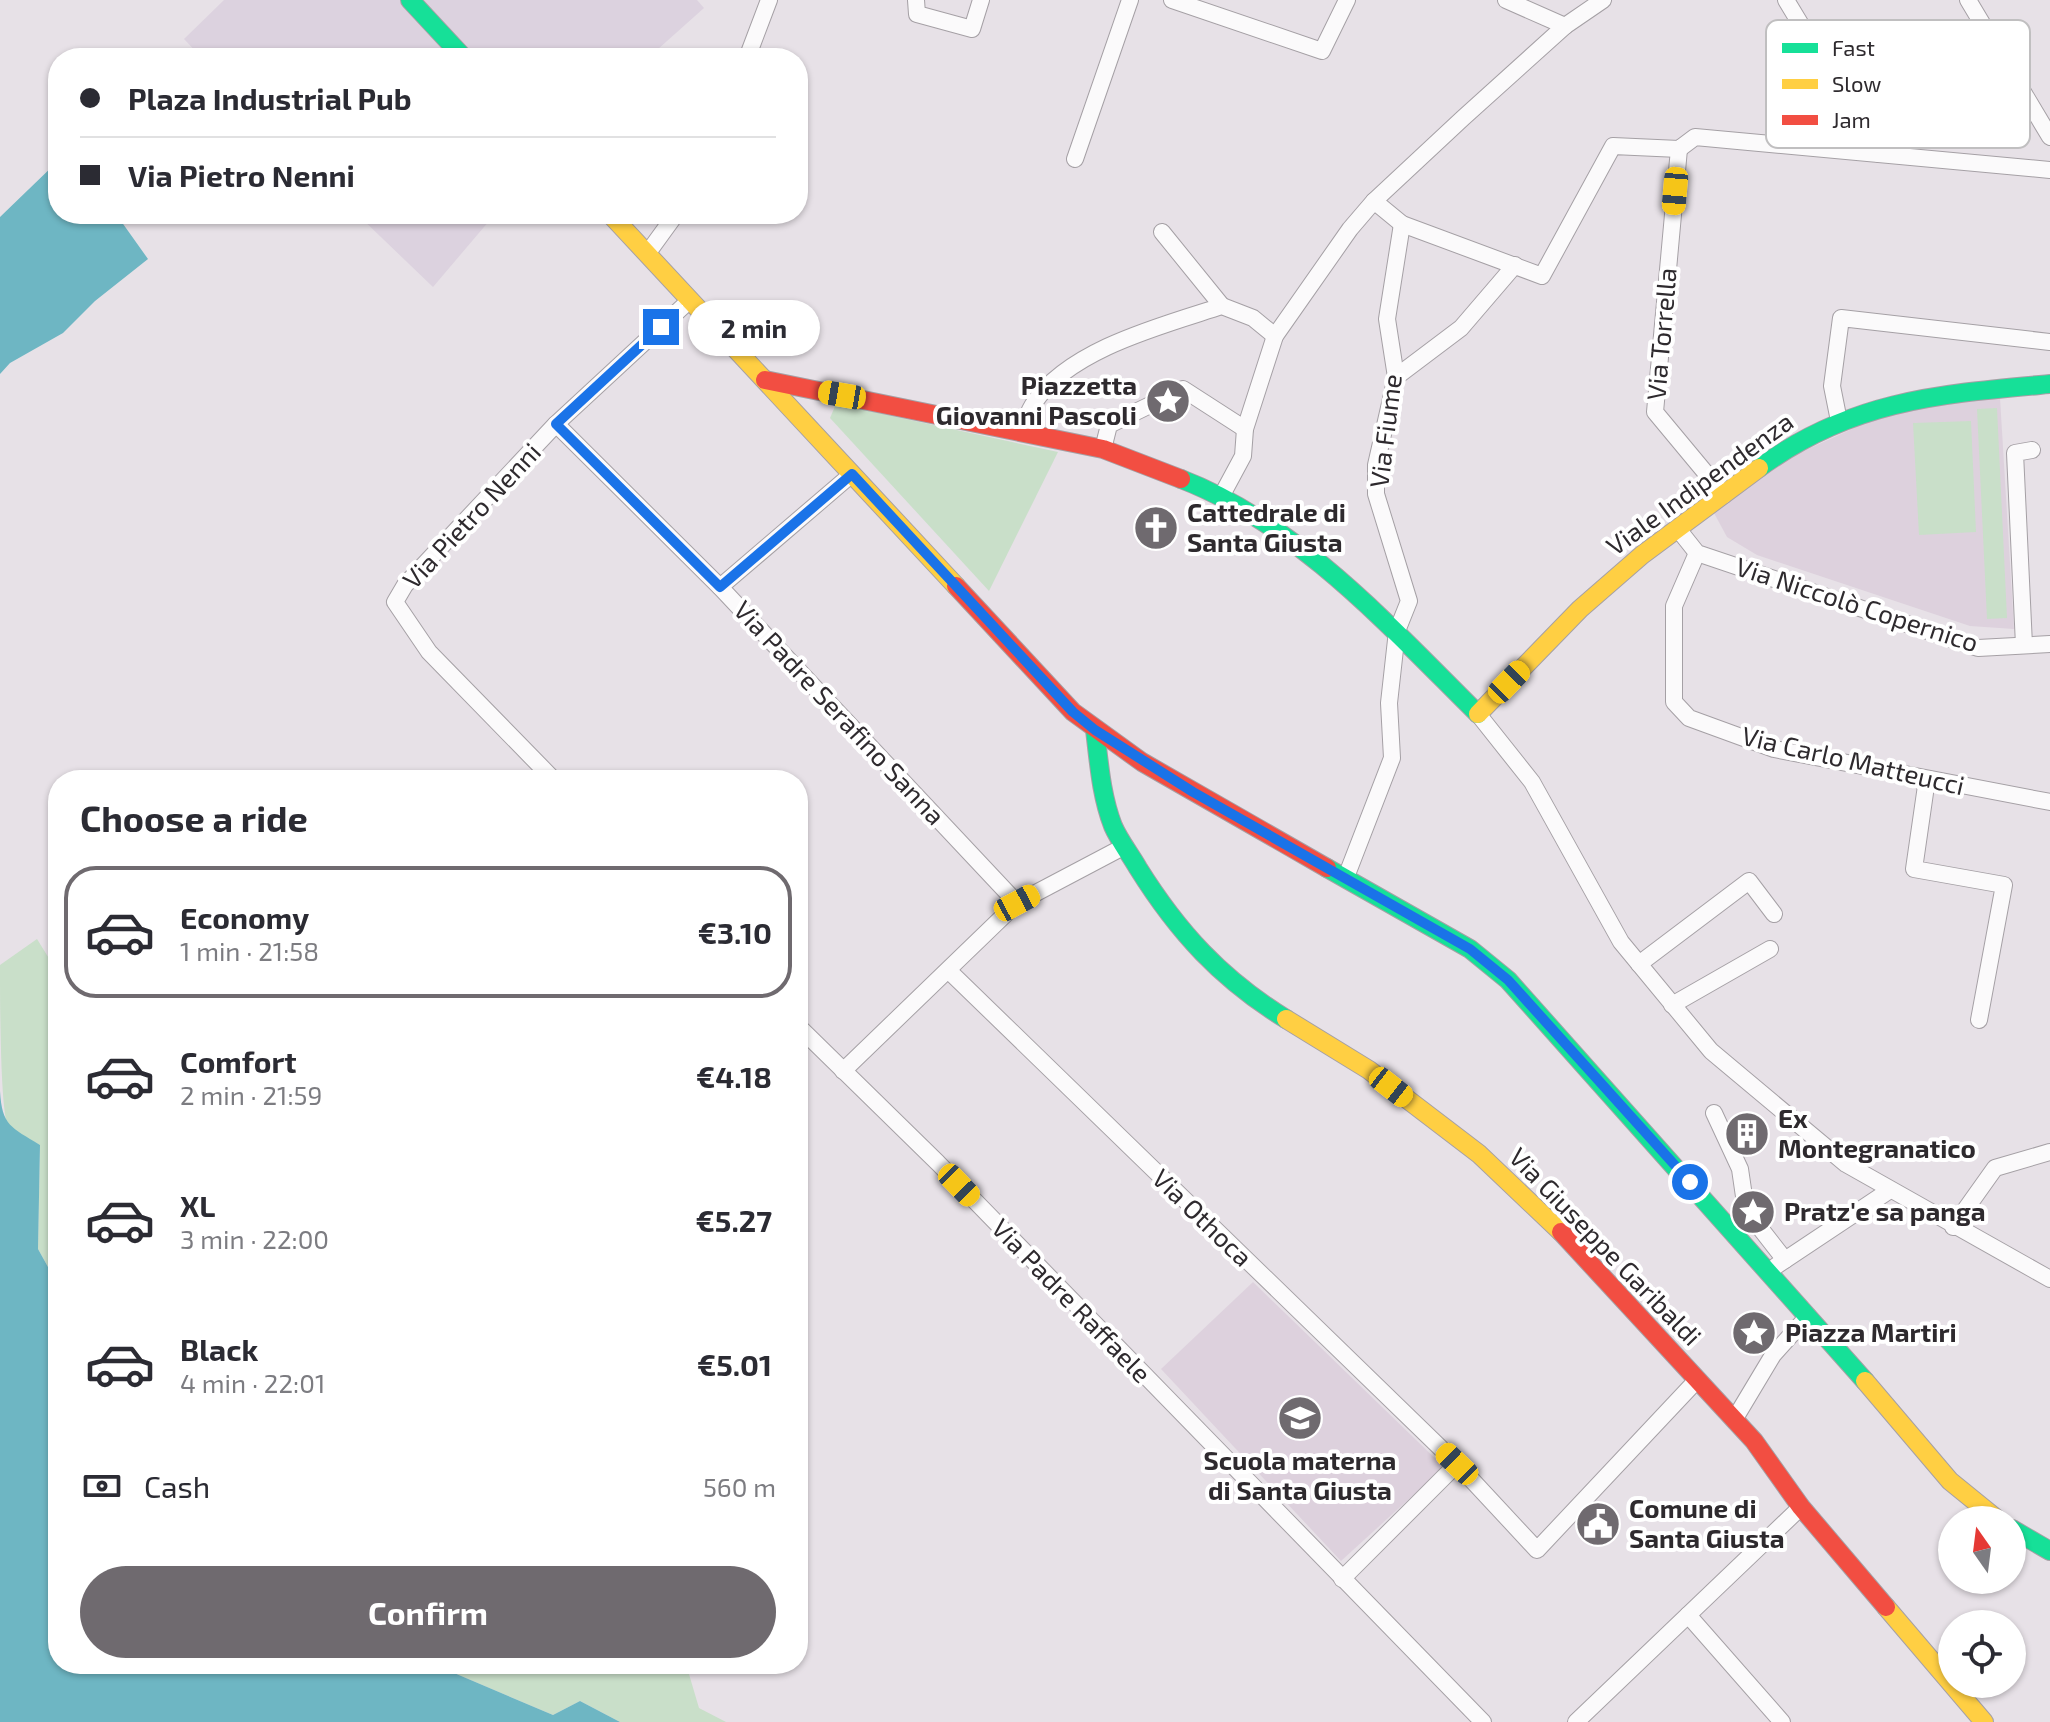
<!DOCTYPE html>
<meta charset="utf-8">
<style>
:root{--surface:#fff;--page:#f7f7f7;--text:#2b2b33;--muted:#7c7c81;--line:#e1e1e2;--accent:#6f6a6f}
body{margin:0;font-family:"Exo 2",sans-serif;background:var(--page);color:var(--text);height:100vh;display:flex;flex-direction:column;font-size:30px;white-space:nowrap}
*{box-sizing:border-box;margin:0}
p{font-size:26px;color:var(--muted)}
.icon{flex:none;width:44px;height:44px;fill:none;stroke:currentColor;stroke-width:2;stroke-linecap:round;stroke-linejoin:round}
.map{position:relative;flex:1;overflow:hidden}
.side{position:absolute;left:48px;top:770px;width:760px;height:904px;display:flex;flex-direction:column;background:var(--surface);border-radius:32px;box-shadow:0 2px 6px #0004}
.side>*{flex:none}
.banner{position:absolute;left:48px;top:48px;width:760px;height:176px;border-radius:32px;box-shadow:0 2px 6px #0004;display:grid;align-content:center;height:176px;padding:0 32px;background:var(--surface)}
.needle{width:52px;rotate:346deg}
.controls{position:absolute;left:1938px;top:1506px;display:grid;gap:16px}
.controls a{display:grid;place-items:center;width:88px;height:88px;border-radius:50%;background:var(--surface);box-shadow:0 2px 6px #0004;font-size:40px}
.end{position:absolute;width:36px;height:36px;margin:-18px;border:10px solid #1a73e8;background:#fff;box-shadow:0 0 0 4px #fff}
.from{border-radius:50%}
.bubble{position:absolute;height:56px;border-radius:28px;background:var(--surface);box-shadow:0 2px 6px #0004;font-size:26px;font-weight:700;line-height:56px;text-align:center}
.car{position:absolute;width:24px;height:48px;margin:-24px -12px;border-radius:10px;box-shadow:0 0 6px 2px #0007;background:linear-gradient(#f5c518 24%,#345 0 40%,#f5c518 0 76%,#345 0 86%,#f5c518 0)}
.banner b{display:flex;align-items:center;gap:28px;height:76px;font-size:30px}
.banner b+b{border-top:2px solid var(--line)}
.banner i{width:20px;height:20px;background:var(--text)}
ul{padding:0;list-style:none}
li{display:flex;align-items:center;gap:24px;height:132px;margin:0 16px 12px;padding:0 16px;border:4px solid transparent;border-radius:32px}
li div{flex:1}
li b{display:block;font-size:30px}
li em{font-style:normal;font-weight:700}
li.active{border-color:var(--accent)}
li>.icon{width:72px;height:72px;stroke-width:1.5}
h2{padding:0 32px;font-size:36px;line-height:96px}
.pay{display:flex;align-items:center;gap:20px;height:88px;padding:0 32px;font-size:30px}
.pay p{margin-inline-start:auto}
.cta{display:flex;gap:16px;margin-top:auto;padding:16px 32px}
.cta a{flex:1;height:92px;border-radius:48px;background:var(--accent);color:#fff;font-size:32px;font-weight:700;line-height:92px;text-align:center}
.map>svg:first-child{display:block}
</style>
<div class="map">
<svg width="2050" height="1722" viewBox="0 0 2050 1722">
<rect width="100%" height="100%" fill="#e7e1e7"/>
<g fill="#ddd1dd">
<path d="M 2000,398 L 2014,629 L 1970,626 L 1757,555 L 1727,537 L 1714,513 L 1786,459 L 1874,419 L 1929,405 Z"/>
<path d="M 1253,1282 L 1444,1467 L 1341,1561 L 1161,1369 Z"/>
</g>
<g fill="#dcd2df">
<path d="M 224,0 L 697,0 L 704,8 L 648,58 L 202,58 L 184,39 Z"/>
<path d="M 357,214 L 495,214 L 433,287 Z"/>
</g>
<g fill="#c9dfc9">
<path d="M 836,404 L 1058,452 L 989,591 L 830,418 Z"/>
<path d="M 1997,408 L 2007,618 L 1987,619 L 1977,409 Z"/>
<path d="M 1971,421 L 1976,532 L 1919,535 L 1913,423 Z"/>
<path d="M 37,939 L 58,973 L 58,1285 L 38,1249 L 40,1145 C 30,1139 16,1134 8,1126 C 0,1111 0,992 0,965 Z"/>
<path d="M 433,1664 L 686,1664 L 699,1708 L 726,1722 L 620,1722 L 580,1701 L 553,1715 Z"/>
</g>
<g fill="#6eb6c3">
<path d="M 58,161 L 58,214 L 116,214 L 148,259 L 95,301 L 63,333 L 10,363 L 0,374 L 0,217 Z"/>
<path d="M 0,1091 C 2,1126 11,1127 40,1145 L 38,1249 L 58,1285 L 58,1664 L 433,1664 L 553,1715 L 580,1701 L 620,1722 L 0,1722 Z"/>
</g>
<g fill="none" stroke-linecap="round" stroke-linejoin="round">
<g stroke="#a5a0a5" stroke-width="18">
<g id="street">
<path d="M 916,0 L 917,14 L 972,29 L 981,0"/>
<path d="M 1172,0 L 1322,51 L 1347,0"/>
<path d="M 1506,0 L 1565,26"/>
<path d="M 1786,0 L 1879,154"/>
<path d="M 1968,0 L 2050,137"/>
<path d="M 747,58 L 769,0"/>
<path d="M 1679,149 L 1655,412 L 1724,495"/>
<path d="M 1075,159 L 1130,0"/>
<path d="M 1374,201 L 1402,224 L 1542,276 L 1613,146 L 1679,149 L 1695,137 L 2050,170"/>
<path d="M 1162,232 L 1222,306"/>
<path d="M 647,254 L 676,214"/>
<path d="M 1396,377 L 1461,328 L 1515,265"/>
<path d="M 1839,421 L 1832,386 L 1841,318 L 2050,342"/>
<path d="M 556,424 L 720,587 L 1017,903"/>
<path d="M 1020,431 C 1025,422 1028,412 1034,403 C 1069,349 1164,325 1222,306 L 1253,318 L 1275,336"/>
<path d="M 1103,449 L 1109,425 L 1183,389 L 1245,429"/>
<path d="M 1222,495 L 1243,456 L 1245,429 L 1275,336 L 1350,229 L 1374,201 L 1463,118 L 1565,26 L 1603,0"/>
<path d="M 1678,529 L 1697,553 L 1978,648 L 2050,644"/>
<path d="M 1697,553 L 1674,606 L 1674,702 L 1689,718 L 1774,749 L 2050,802"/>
<path d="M 720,587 L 852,474"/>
<path d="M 2024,645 L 2015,453 L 2032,450"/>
<path d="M 1478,714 L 1532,782 L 1621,942 L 1711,1051 L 1846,1164 L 2050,1279"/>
<path d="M 1927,779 L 1914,869 L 2004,885 L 1979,1020"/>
<path d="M 554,780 L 429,652 L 395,602 L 405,585 L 556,424 L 690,300"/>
<path d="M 1346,877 L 1392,758 L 1389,703 L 1397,631 L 1409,601 L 1376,494 L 1376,465 L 1396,377 L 1387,319 L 1402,224"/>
<path d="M 1639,964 L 1749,881 L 1774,914"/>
<path d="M 949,971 L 1457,1464"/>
<path d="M 1672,1005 L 1770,949"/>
<path d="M 798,1026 L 938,1163 L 1483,1722"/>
<path d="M 843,1071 L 1017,903 L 1125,846"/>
<path d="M 1714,1113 L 1740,1169 L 1746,1210 L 1785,1260"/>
<path d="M 1953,1227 L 1995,1168 L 2050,1152"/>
<path d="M 1776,1266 L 1890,1190"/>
<path d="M 1734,1420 L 1773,1355 L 1808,1316"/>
<path d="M 1342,1579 L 1457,1464 L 1537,1550 L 1696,1381"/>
<path d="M 1688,1615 L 1782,1722"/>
<path d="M 1576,1722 L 1801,1507"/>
</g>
</g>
<g stroke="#a5a0a5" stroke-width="20">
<g id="fast">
<path d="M 410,0 L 464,58"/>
<path d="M 1759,468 C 1852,400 1940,394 2050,384"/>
<path d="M 1181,479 C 1298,524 1390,627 1478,714"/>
<path d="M 1095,730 C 1099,762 1101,795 1113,826 C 1119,840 1130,854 1138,868 C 1178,932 1221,979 1286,1019"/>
<path d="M 1327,868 L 1470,949 L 1508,980 L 1865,1381"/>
<path d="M 2012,1529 L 2050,1551"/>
</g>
</g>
<g stroke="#a5a0a5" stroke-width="20">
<g id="slow">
<path d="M 610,214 L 956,586"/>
<path d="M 1478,714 L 1580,609 L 1642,555 L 1759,468"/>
<path d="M 1286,1019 L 1369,1070 L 1479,1154 L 1561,1232"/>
<path d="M 1865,1381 L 1950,1481 L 1998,1520"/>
<path d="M 1886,1607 L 1984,1722"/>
</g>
</g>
<g stroke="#a5a0a5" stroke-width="20">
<g id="jam">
<path d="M 765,380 L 1103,449 L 1181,479"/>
<path d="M 956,586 L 1073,712 L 1142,762 L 1327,868"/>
<path d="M 1561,1232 L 1754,1441 L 1801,1507 L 1886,1607"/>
</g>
</g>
<use href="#street" stroke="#fbfafb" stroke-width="16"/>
<use href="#fast" stroke="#16e098" stroke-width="18"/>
<use href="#slow" stroke="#ffcf43" stroke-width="18"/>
<use href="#jam" stroke="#f24e42" stroke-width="18"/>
</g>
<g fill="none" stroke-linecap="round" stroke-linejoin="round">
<path stroke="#1a73e8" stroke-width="10" d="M 661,327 L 556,424 L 720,587 L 852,474 L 1073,712 L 1095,730 L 1193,792 L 1470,949 L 1508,980 L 1690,1182"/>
</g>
<defs>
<g id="sight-disc" transform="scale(2.3)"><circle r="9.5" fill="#6f6a6f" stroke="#fff"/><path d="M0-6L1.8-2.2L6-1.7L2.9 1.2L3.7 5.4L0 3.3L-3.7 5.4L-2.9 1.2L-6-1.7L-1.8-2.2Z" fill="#fff"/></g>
<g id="church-disc" transform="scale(2.3)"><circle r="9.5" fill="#6f6a6f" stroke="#fff"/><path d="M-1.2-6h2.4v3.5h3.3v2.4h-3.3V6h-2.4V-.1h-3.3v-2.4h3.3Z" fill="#fff"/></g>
<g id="building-disc" transform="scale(2.3)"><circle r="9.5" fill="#6f6a6f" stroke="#fff"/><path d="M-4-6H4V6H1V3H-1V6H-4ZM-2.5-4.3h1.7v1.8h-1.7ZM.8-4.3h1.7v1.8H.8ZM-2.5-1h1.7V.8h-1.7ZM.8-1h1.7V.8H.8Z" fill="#fff"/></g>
<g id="school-disc" transform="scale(2.3)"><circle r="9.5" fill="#6f6a6f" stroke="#fff"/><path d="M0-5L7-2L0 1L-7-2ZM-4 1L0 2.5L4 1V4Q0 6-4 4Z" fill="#fff"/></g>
<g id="civic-disc" transform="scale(2.3)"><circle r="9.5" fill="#6f6a6f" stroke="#fff"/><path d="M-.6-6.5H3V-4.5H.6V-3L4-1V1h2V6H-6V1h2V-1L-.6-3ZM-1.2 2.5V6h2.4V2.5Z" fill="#fff"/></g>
</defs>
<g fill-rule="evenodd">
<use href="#sight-disc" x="1168" y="401"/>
<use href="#church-disc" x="1156" y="528"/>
<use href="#building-disc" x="1747" y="1134"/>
<use href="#sight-disc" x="1753" y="1212"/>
<use href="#sight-disc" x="1754" y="1333"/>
<use href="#school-disc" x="1300" y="1418"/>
<use href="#civic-disc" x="1598" y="1524"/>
</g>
<g text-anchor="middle" stroke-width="8" stroke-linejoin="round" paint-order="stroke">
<g font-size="26" fill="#2e2a2e" stroke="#fff">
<text transform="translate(1662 334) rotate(-85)" y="9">Via Torrella</text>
<text transform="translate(1386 431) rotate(-83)" y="9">Via Fiume</text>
<text transform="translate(1700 484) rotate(-36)" y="9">Viale Indipendenza</text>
<text transform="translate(472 516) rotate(-47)" y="9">Via Pietro Nenni</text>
<text transform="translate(1857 605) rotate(18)" y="9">Via Niccolò Copernico</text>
<text transform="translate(839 713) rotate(47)" y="9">Via Padre Serafino Sanna</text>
<text transform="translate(1853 761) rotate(13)" y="9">Via Carlo Matteucci</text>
<text transform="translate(1202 1218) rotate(44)" y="9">Via Othoca</text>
<text transform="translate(1605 1247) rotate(46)" y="9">Via Giuseppe Garibaldi</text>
<text transform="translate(1071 1301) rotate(46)" y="9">Via Padre Raffaele</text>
</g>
<g font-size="26" font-weight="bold" fill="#2e2a2e" stroke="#fff" text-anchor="start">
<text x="1137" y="395" text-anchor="end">Piazzetta<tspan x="1137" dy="30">Giovanni Pascoli</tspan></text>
<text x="1187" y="522">Cattedrale di<tspan x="1187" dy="30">Santa Giusta</tspan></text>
<text x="1778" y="1128">Ex<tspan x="1778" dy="30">Montegranatico</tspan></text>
<text x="1784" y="1221">Pratz'e sa panga</text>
<text x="1785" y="1342">Piazza Martiri</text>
<text x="1300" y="1470" text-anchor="middle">Scuola materna<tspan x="1300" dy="30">di Santa Giusta</tspan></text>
<text x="1629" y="1518">Comune di<tspan x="1629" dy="30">Santa Giusta</tspan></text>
</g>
</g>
<rect x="1766" y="20" width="264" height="128" rx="12" fill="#fff" stroke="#c0bfc0" stroke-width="2"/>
<rect x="1782" y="43" width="36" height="10" fill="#16e098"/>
<rect x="1782" y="79" width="36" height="10" fill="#ffcf43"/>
<rect x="1782" y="115" width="36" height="10" fill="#f24e42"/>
<g font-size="22" fill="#2e2a2e">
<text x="1832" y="56">Fast</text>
<text x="1832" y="92">Slow</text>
<text x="1832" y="128">Jam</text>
</g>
</svg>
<div class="controls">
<a><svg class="needle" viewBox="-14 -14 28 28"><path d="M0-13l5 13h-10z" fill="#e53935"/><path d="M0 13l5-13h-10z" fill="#7c7c81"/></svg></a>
<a><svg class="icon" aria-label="locate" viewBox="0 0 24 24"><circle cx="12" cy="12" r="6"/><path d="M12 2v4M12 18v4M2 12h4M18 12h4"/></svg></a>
</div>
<i class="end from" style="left:1690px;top:1182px"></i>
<i class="end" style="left:661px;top:327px"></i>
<div class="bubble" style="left:688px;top:300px;width:132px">2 min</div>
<i class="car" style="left:1675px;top:191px;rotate:185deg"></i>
<i class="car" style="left:842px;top:395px;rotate:280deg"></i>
<i class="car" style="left:1509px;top:682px;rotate:44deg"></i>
<i class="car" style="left:1017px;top:903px;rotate:62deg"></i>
<i class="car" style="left:1391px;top:1087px;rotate:128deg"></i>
<i class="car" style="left:959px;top:1185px;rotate:136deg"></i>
<i class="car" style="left:1457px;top:1464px;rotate:314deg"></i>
<div class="banner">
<b><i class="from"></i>Plaza Industrial Pub</b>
<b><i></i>Via Pietro Nenni</b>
</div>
<section class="side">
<h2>Choose a ride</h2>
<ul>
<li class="active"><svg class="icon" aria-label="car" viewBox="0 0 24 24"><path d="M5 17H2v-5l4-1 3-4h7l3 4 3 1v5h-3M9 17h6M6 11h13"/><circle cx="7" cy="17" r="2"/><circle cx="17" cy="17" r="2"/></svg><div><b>Economy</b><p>1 min · 21:58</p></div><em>€3.10</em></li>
<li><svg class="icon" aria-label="car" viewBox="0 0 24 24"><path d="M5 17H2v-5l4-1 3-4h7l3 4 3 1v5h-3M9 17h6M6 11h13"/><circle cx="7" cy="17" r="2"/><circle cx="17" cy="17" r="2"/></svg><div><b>Comfort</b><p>2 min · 21:59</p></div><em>€4.18</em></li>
<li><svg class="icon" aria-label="car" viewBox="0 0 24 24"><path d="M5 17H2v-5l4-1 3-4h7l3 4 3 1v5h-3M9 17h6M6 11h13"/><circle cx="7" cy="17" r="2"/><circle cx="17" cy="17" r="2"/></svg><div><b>XL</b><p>3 min · 22:00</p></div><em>€5.27</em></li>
<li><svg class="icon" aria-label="car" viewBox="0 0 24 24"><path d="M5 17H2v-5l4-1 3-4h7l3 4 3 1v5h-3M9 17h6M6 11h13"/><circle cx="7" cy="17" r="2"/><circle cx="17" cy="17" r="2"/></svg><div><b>Black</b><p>4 min · 22:01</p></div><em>€5.01</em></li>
</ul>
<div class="pay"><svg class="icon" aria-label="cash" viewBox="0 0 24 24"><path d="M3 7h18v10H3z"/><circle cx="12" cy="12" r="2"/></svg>Cash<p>560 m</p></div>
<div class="cta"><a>Confirm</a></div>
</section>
</div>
